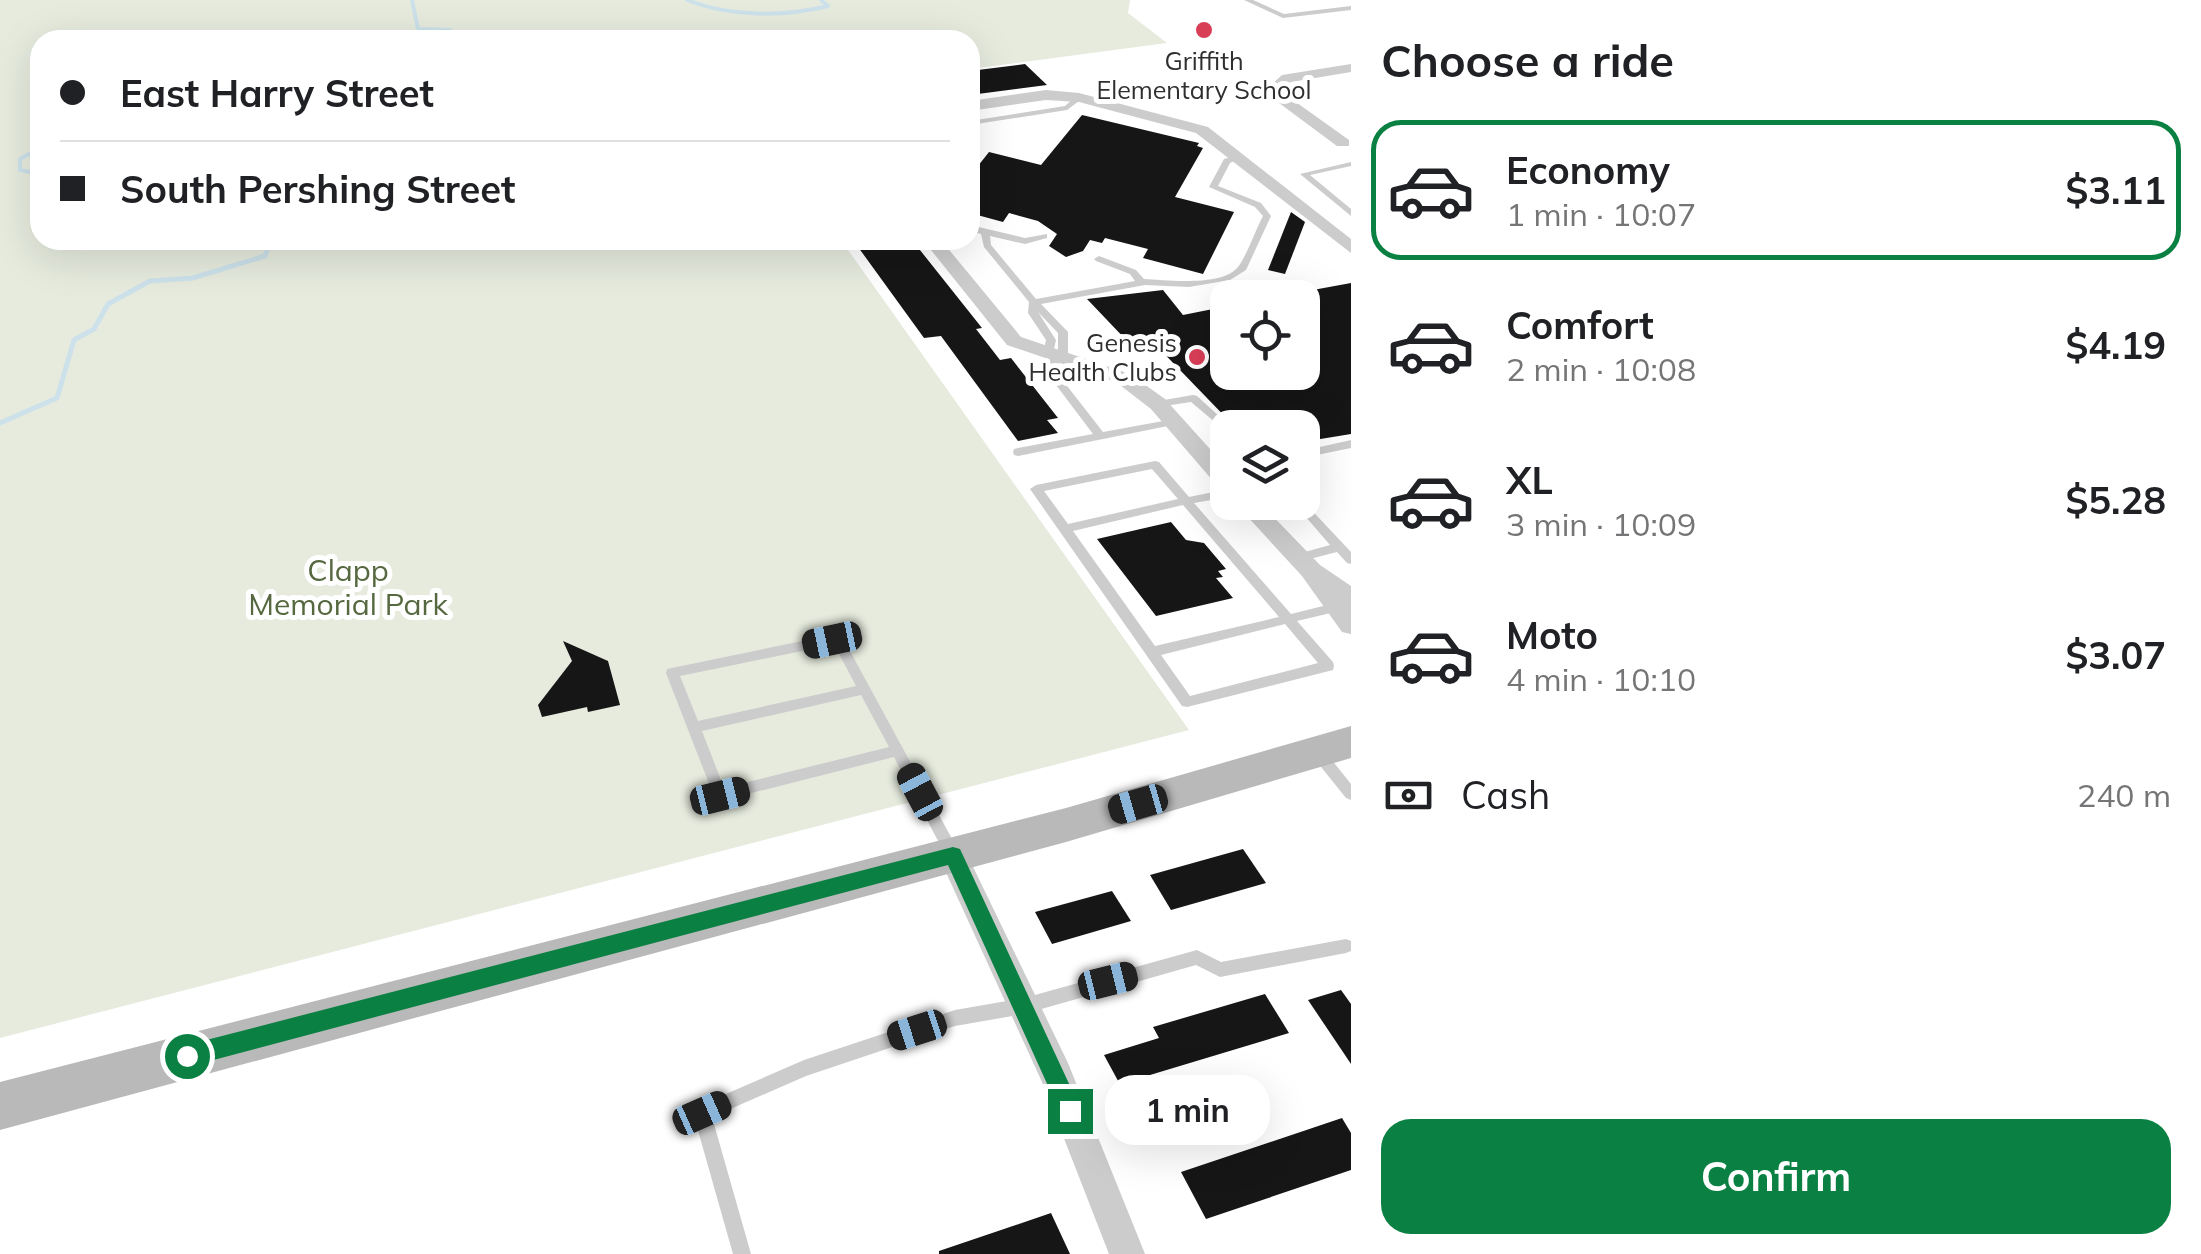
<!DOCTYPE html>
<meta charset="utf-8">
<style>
:root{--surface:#fff;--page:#f6f6f6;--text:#202124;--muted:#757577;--line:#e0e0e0;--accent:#0b8043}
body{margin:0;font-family:Mulish,sans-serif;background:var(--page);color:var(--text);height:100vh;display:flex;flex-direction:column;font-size:38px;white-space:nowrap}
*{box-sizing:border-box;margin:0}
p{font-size:32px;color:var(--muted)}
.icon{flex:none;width:55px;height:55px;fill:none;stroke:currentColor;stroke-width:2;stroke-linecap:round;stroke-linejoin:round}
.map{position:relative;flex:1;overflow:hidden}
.details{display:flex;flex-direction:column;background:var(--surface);width:850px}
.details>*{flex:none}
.top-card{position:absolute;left:30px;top:30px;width:950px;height:220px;border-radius:30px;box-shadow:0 10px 40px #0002;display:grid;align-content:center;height:220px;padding:0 30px;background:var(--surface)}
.buttons{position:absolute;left:1210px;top:280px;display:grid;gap:20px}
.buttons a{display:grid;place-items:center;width:110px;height:110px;border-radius:20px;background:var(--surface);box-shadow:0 10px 40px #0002;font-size:50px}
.end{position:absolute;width:45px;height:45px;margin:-22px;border:12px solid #0b8043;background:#fff;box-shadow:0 0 0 5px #fff}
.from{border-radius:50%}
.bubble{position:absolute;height:70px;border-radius:30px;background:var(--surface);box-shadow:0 10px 40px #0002;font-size:32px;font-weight:700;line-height:70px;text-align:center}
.car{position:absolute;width:30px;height:60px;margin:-30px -15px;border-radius:12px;box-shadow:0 0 8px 2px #0007;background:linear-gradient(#222 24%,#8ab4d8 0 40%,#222 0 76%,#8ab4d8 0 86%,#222 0)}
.top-card b{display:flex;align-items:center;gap:35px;height:95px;font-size:38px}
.top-card b+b{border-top:2px solid var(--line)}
.top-card i{width:25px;height:25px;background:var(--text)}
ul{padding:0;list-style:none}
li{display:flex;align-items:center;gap:30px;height:140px;margin:0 20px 15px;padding:0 10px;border:5px solid transparent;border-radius:30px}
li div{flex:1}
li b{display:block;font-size:38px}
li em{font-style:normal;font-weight:700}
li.current{border-color:var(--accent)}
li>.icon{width:90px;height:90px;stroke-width:1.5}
h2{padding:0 30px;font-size:45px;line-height:120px}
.pay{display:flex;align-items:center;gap:25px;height:110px;padding:0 30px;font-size:38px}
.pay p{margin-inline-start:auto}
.action{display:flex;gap:20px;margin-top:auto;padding:20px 30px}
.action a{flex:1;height:115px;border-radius:30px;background:var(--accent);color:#fff;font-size:40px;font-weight:700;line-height:115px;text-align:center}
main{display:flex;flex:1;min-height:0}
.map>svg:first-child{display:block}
</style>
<main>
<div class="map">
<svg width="1351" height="1254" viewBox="0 0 1351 1254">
<rect width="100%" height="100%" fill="#fff"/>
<path fill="#e6ebde" d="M 0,0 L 1130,0 L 1128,13 L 1167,43 L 970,69 L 970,40 L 40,40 L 40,240 L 841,240 L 1189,730 L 0,1038 Z"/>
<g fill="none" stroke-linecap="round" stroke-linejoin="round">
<g stroke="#cce1ea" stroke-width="4">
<path d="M 412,0 L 418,29 L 450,30 L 443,40"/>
<path d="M 687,0 C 729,17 784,17 828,6 L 821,0"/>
<path d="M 40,148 L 20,159 L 20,170 L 40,174"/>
</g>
<path stroke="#cce1ea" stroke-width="5" d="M 0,423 L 57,398 L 74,340 L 94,329 L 108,304 L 150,281 L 193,278 L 265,256 L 271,240"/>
</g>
<g fill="#161616">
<path d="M 1025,64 L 1047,85 L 970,95 L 970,71 Z"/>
<path d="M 1082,115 L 1199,143 L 1197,146 L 1203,148 L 1175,197 L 1234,212 L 1203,274 L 1143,258 L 1148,249 L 1105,238 L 1102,243 L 1090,240 L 1083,251 L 1066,257 L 1049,246 L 1057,234 L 1038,221 L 1009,213 L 1003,222 L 970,213 L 970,176 L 989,152 L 1041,165 Z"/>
<path d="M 1291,212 L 1305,222 L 1285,274 L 1268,270 Z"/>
<path d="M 853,240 L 912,240 L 982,328 L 976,329 L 1000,360 L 1011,358 L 1058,418 L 1047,420 L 1058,433 L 1018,441 L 941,336 L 924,338 Z"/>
<path d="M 1351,283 L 1351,434 L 1302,442 L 1302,428 L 1236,428 L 1149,338 L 1128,342 L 1087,299 L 1163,290 L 1183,315 L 1228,306 L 1228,372 L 1302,372 L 1302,292 Z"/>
<path d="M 1171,522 L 1186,540 L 1204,543 L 1226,569 L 1218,571 L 1223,577 L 1216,578 L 1233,598 L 1156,616 L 1097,539 Z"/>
<path d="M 563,641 L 608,661 L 620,705 L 588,712 L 587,707 L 542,717 L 538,705 L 572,661 Z"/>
<path d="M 1243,849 L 1266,883 L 1171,910 L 1150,875 Z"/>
<path d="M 1112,891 L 1131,921 L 1052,944 L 1035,912 Z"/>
<path d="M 1341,990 L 1351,1004 L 1351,1064 L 1308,1000 Z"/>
<path d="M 1265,994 L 1289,1033 L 1150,1075 L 1153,1081 L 1123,1090 L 1104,1055 L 1159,1038 L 1153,1027 Z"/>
<path d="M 1342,1118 L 1351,1133 L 1351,1170 L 1206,1219 L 1181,1172 Z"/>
<path d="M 1051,1213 L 1070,1254 L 939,1254 L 939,1251 Z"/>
</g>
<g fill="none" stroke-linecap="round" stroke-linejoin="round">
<g fill="#ccc" fill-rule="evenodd">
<path d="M 1244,0 L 1253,0 L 1284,14 L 1351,6 L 1351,10 L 1283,18 Z"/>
<path d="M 1076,96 L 1083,98 L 1067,110 L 970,125 L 970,121 L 1065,106 Z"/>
<path d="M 1239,155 L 1243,157 L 1230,163 L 1218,186 L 1261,203 L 1271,216 L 1246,270 L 1230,280 L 1189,287 L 1145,285 L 1041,304 L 1068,332 L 1068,358 L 1067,360 L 1060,360 L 1057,373 L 1103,432 L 1174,419 L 1179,422 L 1178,424 L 1018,456 L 1014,455 L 1013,452 L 1014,449 L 1018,448 L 1093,434 L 1047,373 L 1051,355 L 1044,355 L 1043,353 L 1046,340 L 1028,313 L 1029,302 L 984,247 L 981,234 L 970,231 L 970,225 L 1025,238 L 1047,234 L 1047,238 L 1025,244 L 990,236 L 991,245 L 1036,299 L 1135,281 L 1130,274 L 1096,261 L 1094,259 L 1099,256 L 1136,270 L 1144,279 C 1167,280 1222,287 1238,267 C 1246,257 1256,229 1263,216 L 1255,207 L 1209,187 L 1224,159 ZM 1038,312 L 1058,333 L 1058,353 L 1053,353 L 1056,340 Z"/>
<path d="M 1351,162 L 1351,166 L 1310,175 L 1351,209 L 1351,216 L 1300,174 Z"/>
<path d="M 1193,395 L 1197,396 L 1232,428 L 1228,428 L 1228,433 L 1191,402 L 1158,407 L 1153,404 L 1158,401 Z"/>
<path d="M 1351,440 L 1351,448 L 1302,458 L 1302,451 Z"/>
<path d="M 1155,461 L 1159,462 L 1189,497 L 1228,489 L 1228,497 L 1194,503 L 1291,614 L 1335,603 L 1339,605 L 1341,608 L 1339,611 L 1297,621 L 1333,662 L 1334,666 L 1333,670 L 1187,707 L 1182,706 L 1030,489 L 1036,485 ZM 1152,469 L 1178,499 L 1068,524 L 1044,491 ZM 1183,505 L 1279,617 L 1155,646 L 1073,531 ZM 1285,624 L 1318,663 L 1190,696 L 1161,655 Z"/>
<path d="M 1302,500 L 1351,552 L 1351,564 L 1347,563 L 1337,552 L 1298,562 L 1294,561 L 1292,558 L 1294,555 L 1330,545 L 1293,502 L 1302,502 Z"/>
<path d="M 831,635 L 844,640 L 957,848 L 959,853 L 957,858 L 952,859 L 947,858 L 894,757 L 720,801 L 715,799 L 666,673 L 667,669 ZM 831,645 L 835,646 L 856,686 L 698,721 L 680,676 ZM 861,695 L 889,747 L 724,788 L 702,731 Z"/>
<path d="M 1318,747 L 1323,749 L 1351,784 L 1351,800 L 1346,798 L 1313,757 L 1311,753 L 1313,749 Z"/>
<path d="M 1346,939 L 1351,941 L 1351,951 L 1346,953 L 1220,977 L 1196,965 L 1024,1014 L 955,1026 L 806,1076 L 712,1117 L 751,1254 L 733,1254 L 693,1113 L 696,1107 L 804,1060 L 955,1010 L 1024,998 L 1197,950 L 1221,962 Z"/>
</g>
<g fill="#ccc" fill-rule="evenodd">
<path d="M 1351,64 L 1351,72 L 1291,82 L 1285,87 L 1286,95 L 1349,140 L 1349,146 L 1337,146 L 1271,97 L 1270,86 L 1282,75 Z"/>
<path d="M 1046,90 L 1079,93 L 1208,127 L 1351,239 L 1351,253 L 1196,133 L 1079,102 L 1046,100 L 970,111 L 970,101 Z"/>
<path d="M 923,240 L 941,240 L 1021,337 L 1130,374 L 1165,399 L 1228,469 L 1228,491 L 1220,489 L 1151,409 L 1116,382 L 1007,345 Z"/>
<path d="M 1234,502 L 1259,502 L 1320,565 L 1351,586 L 1351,634 L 1342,632 L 1302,576 Z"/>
<path d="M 953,842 L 963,846 L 1068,1063 L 1145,1254 L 1109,1254 L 1042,1082 L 938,855 L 943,846 Z"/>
</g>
<path fill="#b9b9b9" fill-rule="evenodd" d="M 1351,726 L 1351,758 L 1066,842 L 0,1130 L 0,1082 L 1066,808 Z"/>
</g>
<path fill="#0b8043" d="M 953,847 L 960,849 L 1078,1103 L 1078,1119 L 1063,1119 L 948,865 L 187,1067 L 177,1056 L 187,1045 Z"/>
<g fill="#d93e57" stroke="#fff" stroke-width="4">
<circle cx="1204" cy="30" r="10"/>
<circle cx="1197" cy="357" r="10"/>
</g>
<g text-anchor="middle" stroke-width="10" stroke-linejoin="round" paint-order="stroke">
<g font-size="25" fill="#2f2f2f" stroke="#fff">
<text x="1204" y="70">Griffith<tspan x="1204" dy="29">Elementary School</tspan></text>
<text x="1177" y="352" text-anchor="end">Genesis<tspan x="1177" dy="29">Health Clubs</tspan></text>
</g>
<g font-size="30" fill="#56683f" stroke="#fff">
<text x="348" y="581">Clapp<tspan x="348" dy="34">Memorial Park</tspan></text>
</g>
</g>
</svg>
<div class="buttons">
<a><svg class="icon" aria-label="locate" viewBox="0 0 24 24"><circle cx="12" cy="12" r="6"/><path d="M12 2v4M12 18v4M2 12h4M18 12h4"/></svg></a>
<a><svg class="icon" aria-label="layers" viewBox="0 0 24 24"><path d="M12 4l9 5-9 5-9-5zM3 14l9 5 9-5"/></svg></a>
</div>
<i class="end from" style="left:187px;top:1056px"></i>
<i class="end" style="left:1070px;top:1111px"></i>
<div class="bubble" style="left:1105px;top:1075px;width:165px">1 min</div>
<i class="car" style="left:832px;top:640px;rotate:258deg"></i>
<i class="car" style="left:920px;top:792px;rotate:332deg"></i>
<i class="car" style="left:720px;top:796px;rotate:76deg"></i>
<i class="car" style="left:1138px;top:804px;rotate:254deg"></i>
<i class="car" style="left:1108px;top:981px;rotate:76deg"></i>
<i class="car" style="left:917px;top:1030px;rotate:252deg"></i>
<i class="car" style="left:702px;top:1113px;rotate:66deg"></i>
<div class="top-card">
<b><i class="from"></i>East Harry Street</b>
<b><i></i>South Pershing Street</b>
</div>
</div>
<section class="details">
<h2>Choose a ride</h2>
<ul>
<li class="current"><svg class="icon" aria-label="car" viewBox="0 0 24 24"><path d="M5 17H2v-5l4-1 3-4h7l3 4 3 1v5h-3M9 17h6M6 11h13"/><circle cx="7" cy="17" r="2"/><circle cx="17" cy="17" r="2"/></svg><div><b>Economy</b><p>1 min · 10:07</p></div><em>$3.11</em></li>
<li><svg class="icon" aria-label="car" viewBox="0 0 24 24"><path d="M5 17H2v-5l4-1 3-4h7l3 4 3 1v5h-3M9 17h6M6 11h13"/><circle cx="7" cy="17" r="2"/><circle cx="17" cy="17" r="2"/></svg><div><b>Comfort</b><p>2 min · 10:08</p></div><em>$4.19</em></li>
<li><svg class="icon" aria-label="car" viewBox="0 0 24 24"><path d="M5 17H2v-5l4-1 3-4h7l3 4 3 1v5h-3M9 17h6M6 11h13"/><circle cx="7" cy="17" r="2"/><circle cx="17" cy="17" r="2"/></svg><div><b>XL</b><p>3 min · 10:09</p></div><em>$5.28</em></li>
<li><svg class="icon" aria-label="car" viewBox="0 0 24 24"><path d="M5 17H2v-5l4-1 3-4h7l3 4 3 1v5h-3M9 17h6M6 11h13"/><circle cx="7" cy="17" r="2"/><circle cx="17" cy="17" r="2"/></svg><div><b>Moto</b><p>4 min · 10:10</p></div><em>$3.07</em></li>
</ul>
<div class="pay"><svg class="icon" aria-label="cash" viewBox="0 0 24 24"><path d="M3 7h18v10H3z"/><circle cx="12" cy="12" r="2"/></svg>Cash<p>240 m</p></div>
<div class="action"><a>Confirm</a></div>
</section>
</main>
